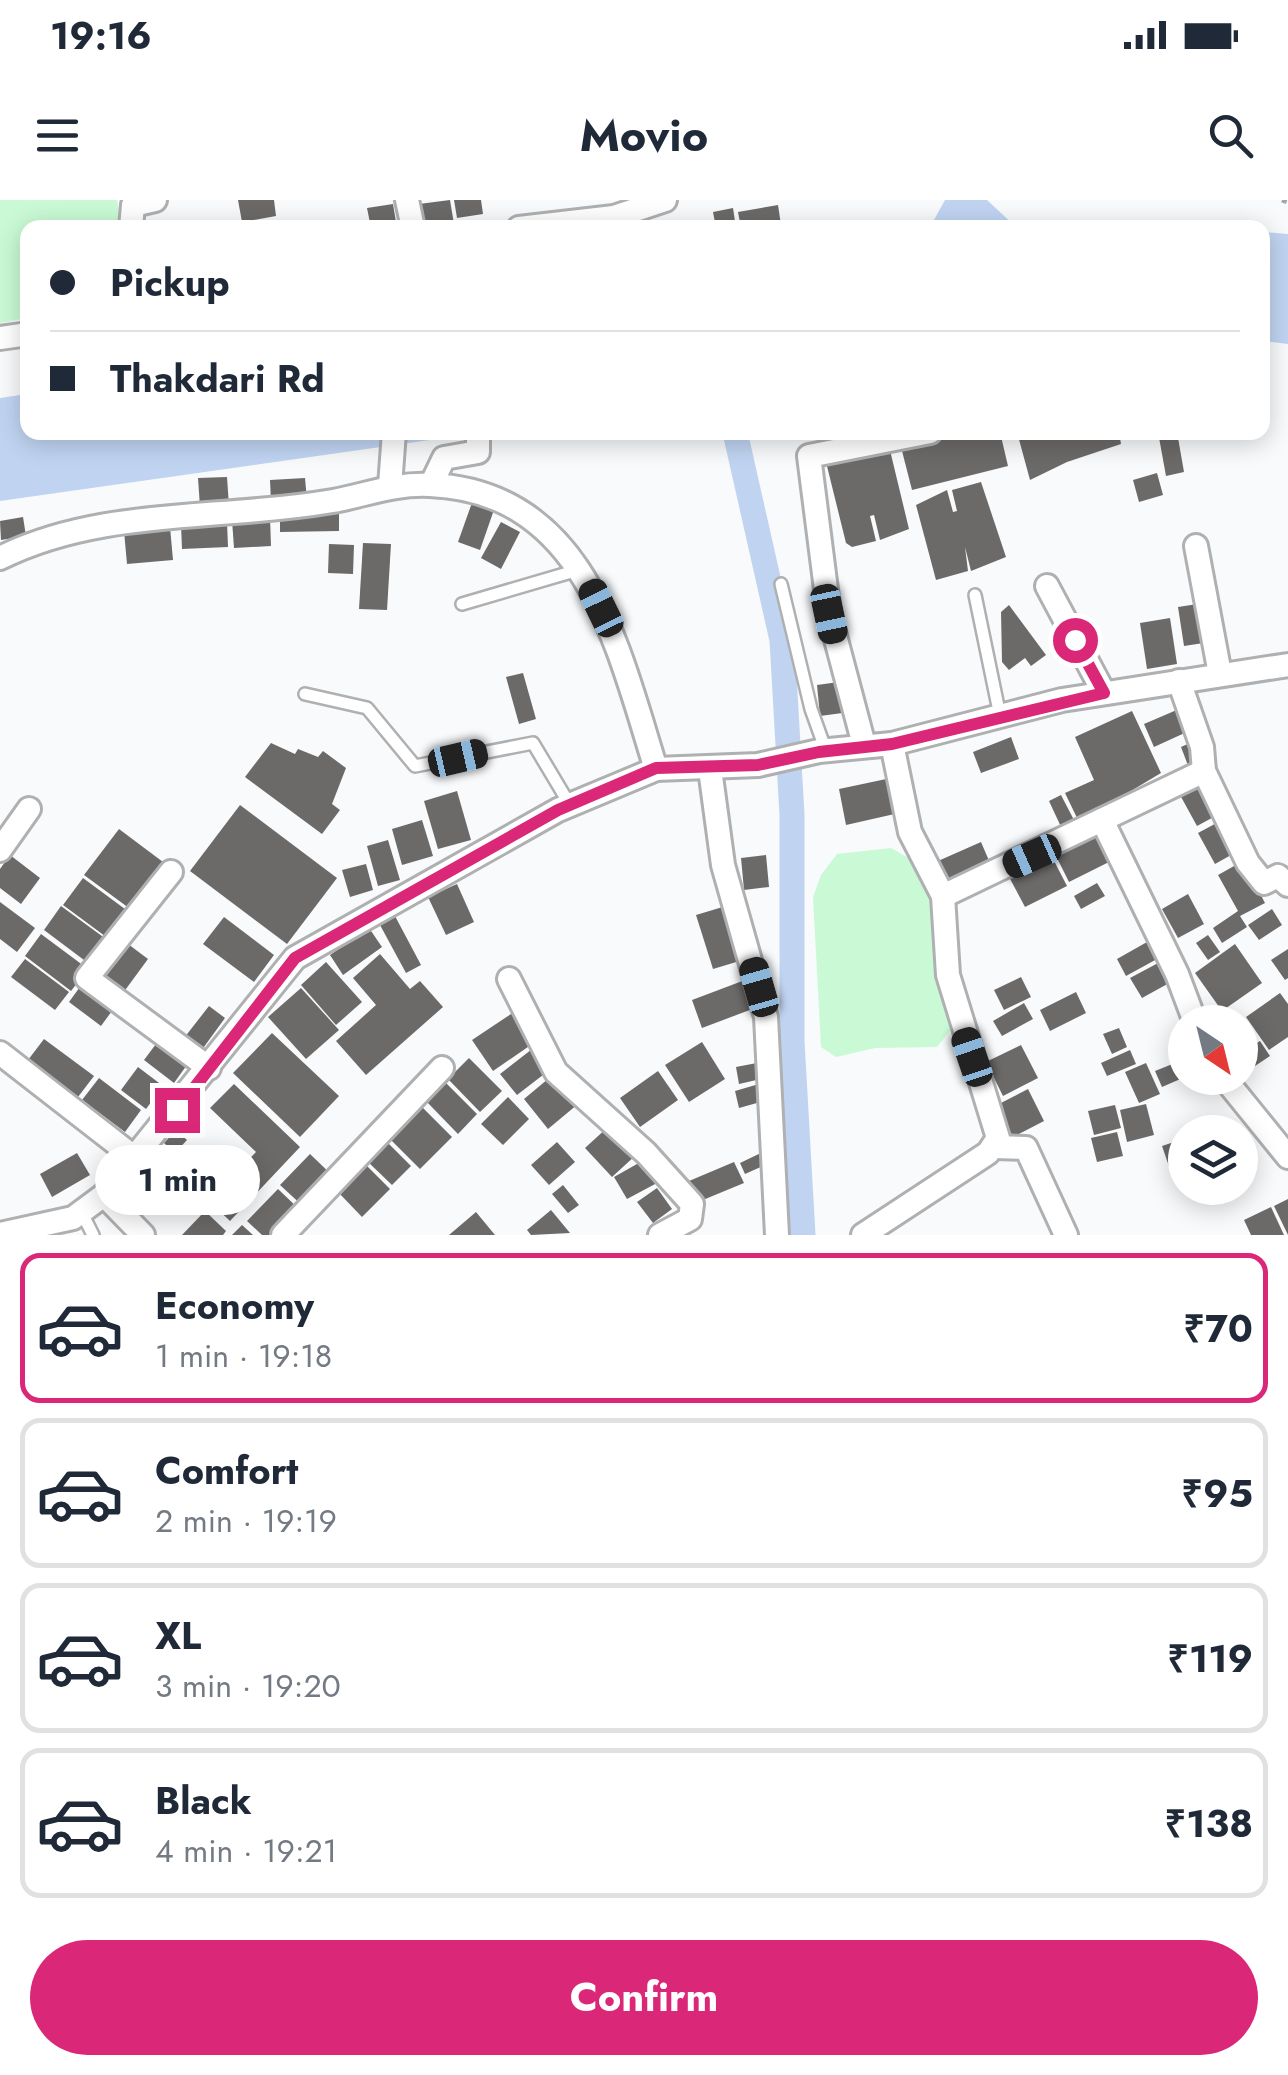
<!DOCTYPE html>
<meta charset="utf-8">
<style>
:root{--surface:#fff;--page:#f2f2f3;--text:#1f2937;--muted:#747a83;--line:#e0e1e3;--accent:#db2777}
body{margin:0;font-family:Jost,sans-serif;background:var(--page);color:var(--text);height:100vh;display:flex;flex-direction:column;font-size:38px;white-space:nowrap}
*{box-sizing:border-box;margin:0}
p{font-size:32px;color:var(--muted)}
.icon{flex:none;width:55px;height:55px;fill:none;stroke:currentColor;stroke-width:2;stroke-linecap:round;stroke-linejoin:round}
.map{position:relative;height:1035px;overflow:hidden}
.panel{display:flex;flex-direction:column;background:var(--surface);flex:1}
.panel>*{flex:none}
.top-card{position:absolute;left:20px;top:20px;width:1250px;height:220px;border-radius:20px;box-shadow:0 5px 25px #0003;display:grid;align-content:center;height:220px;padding:0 30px;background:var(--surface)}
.needle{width:65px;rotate:145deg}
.fabs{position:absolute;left:1168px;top:805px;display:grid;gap:20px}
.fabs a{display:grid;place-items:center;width:90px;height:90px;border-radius:50%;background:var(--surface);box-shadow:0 5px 25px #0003;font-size:50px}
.end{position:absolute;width:45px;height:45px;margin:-22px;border:12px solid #db2777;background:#fff;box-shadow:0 0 0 5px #fff}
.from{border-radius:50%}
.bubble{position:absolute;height:70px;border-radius:35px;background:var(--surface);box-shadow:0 5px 25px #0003;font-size:32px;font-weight:700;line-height:70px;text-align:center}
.car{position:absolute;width:30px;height:60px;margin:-30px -15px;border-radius:12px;box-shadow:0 0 8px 2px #0007;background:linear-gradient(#222 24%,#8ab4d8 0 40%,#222 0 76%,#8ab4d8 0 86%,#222 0)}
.top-card b{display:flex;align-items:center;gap:35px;height:95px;font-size:38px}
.top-card b+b{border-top:2px solid var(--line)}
.top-card i{width:25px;height:25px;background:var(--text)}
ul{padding:18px 0 0;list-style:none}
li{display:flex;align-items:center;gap:30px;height:150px;margin:0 20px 15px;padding:0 10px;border:5px solid var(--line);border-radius:20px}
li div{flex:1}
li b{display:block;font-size:38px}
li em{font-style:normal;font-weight:700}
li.current{border-color:var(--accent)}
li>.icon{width:90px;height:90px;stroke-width:1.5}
.primary-button{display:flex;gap:20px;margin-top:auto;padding:20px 30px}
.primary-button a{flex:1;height:115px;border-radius:60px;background:var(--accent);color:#fff;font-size:40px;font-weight:700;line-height:115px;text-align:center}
.status{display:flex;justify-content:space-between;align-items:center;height:70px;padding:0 50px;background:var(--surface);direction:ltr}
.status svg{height:28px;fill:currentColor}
header{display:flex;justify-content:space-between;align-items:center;height:130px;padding:0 30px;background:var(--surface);font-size:45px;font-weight:700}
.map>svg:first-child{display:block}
</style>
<div class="status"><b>19:16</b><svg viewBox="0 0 49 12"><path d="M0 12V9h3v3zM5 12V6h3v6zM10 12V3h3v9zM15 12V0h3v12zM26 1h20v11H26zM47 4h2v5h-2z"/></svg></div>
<header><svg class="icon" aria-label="menu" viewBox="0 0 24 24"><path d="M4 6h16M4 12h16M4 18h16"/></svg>Movio<svg class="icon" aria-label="search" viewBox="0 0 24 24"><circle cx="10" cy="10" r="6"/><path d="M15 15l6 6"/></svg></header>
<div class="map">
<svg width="1288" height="1035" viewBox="0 0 1288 1035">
<rect width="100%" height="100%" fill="#f9fafc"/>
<g fill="#c9fad5">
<path d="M 0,0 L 117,0 L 122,27 L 28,28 L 27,118 L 0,123 Z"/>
<path d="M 891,648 L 919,664 L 938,701 L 952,828 L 937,847 L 875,848 L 836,857 L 821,847 L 813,697 L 821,675 L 837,654 Z"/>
</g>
<g fill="#c0d4f2">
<path d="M 945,0 L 987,0 L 1016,27 L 930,27 Z"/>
<path d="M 1263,32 L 1288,34 L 1288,144 L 1263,141 Z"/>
<path d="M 27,194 L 28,232 L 479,233 L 0,301 L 0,198 Z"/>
</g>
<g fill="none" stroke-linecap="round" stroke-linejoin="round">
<path stroke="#c0d4f2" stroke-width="25" d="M 735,232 L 782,440 L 792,615 L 792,841 L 803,1035"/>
</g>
<g fill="#6c6a69">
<path d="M 238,0 L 274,0 L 276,16 L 242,22 Z"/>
<path d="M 450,0 L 454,24 L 422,28 L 419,4 Z"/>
<path d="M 454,0 L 481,0 L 483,14 L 457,18 Z"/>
<path d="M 393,4 L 397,28 L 371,28 L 367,8 Z"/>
<path d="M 778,5 L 781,25 L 741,28 L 738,12 Z"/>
<path d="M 733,8 L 736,28 L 716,28 L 713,12 Z"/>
<path d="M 969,232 L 1000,232 L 1008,266 L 912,290 L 901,247 Z"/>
<path d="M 1017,232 L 1119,232 L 1121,244 L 1067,262 L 1030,280 Z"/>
<path d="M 1158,232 L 1177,232 L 1184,272 L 1166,276 Z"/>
<path d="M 888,242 L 909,329 L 880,340 L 874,315 L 870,316 L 876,341 L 852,347 L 846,343 L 825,258 Z"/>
<path d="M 1157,273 L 1163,295 L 1139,302 L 1133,280 Z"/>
<path d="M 227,277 L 229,306 L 200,307 L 198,278 Z"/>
<path d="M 305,278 L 307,300 L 271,302 L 270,280 Z"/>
<path d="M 981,282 L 1006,357 L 971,371 L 965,347 L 968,371 L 936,380 L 916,305 L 947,290 L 953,312 L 957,311 L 952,290 Z"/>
<path d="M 474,297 L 496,304 L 480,350 L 458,342 Z"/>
<path d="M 339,314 L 339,331 L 280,332 L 280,315 Z"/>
<path d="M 23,317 L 26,336 L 1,340 L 0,321 Z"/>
<path d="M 270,317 L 271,346 L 234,348 L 232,320 Z"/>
<path d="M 227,322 L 228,347 L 182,349 L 181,325 Z"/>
<path d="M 501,322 L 520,332 L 501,369 L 481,358 Z"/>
<path d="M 170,327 L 173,360 L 127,364 L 124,331 Z"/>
<path d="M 363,343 L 391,344 L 387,410 L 359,409 Z"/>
<path d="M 329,344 L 354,345 L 353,374 L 328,373 Z"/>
<path d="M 1204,403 L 1210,442 L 1184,446 L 1178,407 Z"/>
<path d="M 1009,405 L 1046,455 L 1031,466 L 1025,458 L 1009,470 L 1002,462 L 1001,412 Z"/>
<path d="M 1170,418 L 1177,464 L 1147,469 L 1140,423 Z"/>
<path d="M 523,473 L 536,519 L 519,524 L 506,477 Z"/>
<path d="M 846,481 L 850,512 L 820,516 L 817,485 Z"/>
<path d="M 1179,509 L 1189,531 L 1154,547 L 1144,524 Z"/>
<path d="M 1132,511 L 1161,573 L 1079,622 L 1065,593 L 1094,580 L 1075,537 Z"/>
<path d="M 1011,537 L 1019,559 L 981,573 L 973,552 Z"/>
<path d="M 1192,542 L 1200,563 L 1189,568 L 1181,547 Z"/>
<path d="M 271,543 L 295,554 L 298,549 L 318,557 L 323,551 L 346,568 L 332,604 L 340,610 L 322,634 L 245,577 Z"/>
<path d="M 891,578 L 899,613 L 846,625 L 839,589 Z"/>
<path d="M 1205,582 L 1221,613 L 1197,626 L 1180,595 Z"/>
<path d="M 457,591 L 471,640 L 438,649 L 424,601 Z"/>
<path d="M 1061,595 L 1075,622 L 1062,629 L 1049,601 Z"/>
<path d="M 240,605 L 337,678 L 287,744 L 190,671 Z"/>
<path d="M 1224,619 L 1240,650 L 1215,664 L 1198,633 Z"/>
<path d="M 422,620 L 433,656 L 402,665 L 392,629 Z"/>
<path d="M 1095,628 L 1111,661 L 1069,682 L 1053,650 Z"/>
<path d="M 119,629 L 167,665 L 133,711 L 84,675 Z"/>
<path d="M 388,640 L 400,680 L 378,686 L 367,646 Z"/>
<path d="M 981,642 L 990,663 L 948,683 L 938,661 Z"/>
<path d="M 1050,653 L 1067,686 L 1025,707 L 1008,675 Z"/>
<path d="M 10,655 L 40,678 L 21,704 L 0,688 L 0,669 Z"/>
<path d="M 766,655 L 769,687 L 744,690 L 741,658 Z"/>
<path d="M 1243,661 L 1265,703 L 1240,716 L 1247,727 L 1222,743 L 1213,728 L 1238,711 L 1218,675 Z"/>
<path d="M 366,664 L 373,690 L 350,697 L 342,670 Z"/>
<path d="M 83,678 L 129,712 L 109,739 L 63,705 Z"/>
<path d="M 1097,683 L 1105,696 L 1081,709 L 1074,696 Z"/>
<path d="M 457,684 L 474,722 L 446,735 L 428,697 Z"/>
<path d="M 1188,694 L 1204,724 L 1178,738 L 1162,709 Z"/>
<path d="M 0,702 L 35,728 L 17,752 L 0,739 Z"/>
<path d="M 61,706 L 110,742 L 92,766 L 44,730 Z"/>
<path d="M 726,706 L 743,760 L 713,769 L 696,715 Z"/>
<path d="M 1272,709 L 1282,725 L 1259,740 L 1248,725 Z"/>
<path d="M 395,716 L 421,765 L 406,773 L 380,725 Z"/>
<path d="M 224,717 L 274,755 L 254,782 L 203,744 Z"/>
<path d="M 369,728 L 382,747 L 343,775 L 330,755 Z"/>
<path d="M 41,734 L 88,769 L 71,791 L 25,756 Z"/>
<path d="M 1208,735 L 1220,752 L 1208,760 L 1196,743 Z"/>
<path d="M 124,741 L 148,759 L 123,793 L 99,775 Z"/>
<path d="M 1147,742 L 1157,759 L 1126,776 L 1117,759 Z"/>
<path d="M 1235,744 L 1262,783 L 1222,811 L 1195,773 Z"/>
<path d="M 1288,749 L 1288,778 L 1285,780 L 1271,760 Z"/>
<path d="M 380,754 L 410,789 L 420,781 L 443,807 L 366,875 L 336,841 L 376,805 L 353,778 Z"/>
<path d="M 25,759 L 69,792 L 55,810 L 11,777 Z"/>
<path d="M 326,762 L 362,802 L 336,825 L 301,785 Z"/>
<path d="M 1160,762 L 1171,782 L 1142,798 L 1130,778 Z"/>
<path d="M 1021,777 L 1031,797 L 1004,810 L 994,790 Z"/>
<path d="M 85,780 L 117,804 L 101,826 L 69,802 Z"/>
<path d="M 745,780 L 755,808 L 702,828 L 692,800 Z"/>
<path d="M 301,788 L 339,830 L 306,859 L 268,817 Z"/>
<path d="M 1076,792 L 1086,813 L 1050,831 L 1040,810 Z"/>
<path d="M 1280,793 L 1288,804 L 1288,837 L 1269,850 L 1246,817 Z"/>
<path d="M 1024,803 L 1033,819 L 1002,836 L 993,821 Z"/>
<path d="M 209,806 L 225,818 L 201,851 L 184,838 Z"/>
<path d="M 517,810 L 538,840 L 493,871 L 472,840 Z"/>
<path d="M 1230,810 L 1238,822 L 1211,822 Z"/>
<path d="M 1244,827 L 1254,842 L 1240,851 L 1240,829 Z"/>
<path d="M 1119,828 L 1127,847 L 1112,854 L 1103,834 Z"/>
<path d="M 272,833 L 339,896 L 300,937 L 233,873 Z"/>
<path d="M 162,836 L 192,858 L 174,883 L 144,860 Z"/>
<path d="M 44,839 L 94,876 L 78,897 L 28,860 Z"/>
<path d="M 1260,841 L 1270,856 L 1240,876 L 1240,854 Z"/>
<path d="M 702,842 L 725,879 L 689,902 L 665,865 Z"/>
<path d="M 1021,845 L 1038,878 L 1003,896 L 986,862 Z"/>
<path d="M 536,846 L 552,868 L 517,895 L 500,874 Z"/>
<path d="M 1130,850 L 1136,864 L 1107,876 L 1101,863 Z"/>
<path d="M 469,858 L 502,891 L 480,912 L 448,879 Z"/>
<path d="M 1185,859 L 1185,877 L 1162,887 L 1155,871 Z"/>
<path d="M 762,862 L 765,878 L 739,884 L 736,867 Z"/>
<path d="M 1146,863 L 1160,894 L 1139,903 L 1125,872 Z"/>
<path d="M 138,867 L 163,886 L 146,909 L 121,890 Z"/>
<path d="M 658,871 L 678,900 L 640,927 L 620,898 Z"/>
<path d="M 554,874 L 578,904 L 548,929 L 524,899 Z"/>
<path d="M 99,878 L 141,910 L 125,932 L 82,900 Z"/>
<path d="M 445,882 L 477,914 L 458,934 L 426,901 Z"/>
<path d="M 766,882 L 771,899 L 739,908 L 735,891 Z"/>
<path d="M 234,884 L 300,947 L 230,1021 L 209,1001 L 256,952 L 210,908 Z"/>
<path d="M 1028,889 L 1044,921 L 1013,937 L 997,905 Z"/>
<path d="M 508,897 L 529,919 L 503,945 L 481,924 Z"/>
<path d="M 1146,904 L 1154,935 L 1127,942 L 1120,910 Z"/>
<path d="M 420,905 L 452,937 L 420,969 L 388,937 Z"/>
<path d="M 1115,905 L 1121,928 L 1094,935 L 1088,911 Z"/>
<path d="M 609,926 L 636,955 L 612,977 L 585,948 Z"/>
<path d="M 176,930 L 187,940 L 175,953 L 164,943 Z"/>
<path d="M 1117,932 L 1123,956 L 1097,962 L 1091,938 Z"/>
<path d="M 1180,940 L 1185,971 L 1172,975 L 1162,946 Z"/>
<path d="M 386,941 L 411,966 L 392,985 L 366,960 Z"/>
<path d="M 557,942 L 575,962 L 549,985 L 531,965 Z"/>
<path d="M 767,950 L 772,962 L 745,974 L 740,963 Z"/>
<path d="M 77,953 L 90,975 L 52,997 L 40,974 Z"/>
<path d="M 310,954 L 335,978 L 306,1009 L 280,985 Z"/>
<path d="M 644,960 L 657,983 L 627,999 L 614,977 Z"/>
<path d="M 734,962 L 744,983 L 698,1002 L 689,981 Z"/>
<path d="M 366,965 L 390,989 L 362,1017 L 338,992 Z"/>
<path d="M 563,985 L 579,1005 L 568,1013 L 552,994 Z"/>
<path d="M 657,988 L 672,1009 L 653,1023 L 637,1002 Z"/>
<path d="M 278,989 L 300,1010 L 277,1035 L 262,1035 L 247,1021 Z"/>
<path d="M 1288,999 L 1288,1035 L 1274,1006 Z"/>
<path d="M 1271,1007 L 1284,1035 L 1251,1035 L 1244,1020 Z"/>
<path d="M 551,1010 L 570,1033 L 531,1035 L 527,1030 Z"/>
<path d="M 205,1011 L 226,1031 L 223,1035 L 182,1035 Z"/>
<path d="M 476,1012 L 495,1035 L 449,1035 Z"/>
<path d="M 242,1025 L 253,1035 L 232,1035 Z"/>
</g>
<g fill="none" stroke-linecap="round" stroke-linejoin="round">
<g stroke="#afb0b2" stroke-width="16">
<g id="service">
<path d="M 781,384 L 811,509 L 826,551"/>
<path d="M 975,395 L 1000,516"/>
<path d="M 462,404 L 578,370"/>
<path d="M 305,494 L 367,508 L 415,566 L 533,543 L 570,605"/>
<path d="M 82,1013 L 93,1035"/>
</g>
</g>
<g stroke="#afb0b2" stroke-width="28">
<g id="minor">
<path d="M 407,0 L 413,28"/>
<path d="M 131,28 L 133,5 L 155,0"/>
<path d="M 519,28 L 614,17 L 665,0"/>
<path d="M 0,138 L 28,134"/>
<path d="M 431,285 L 444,258 L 478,252 L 478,232"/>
<path d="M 390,286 L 394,232"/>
<path d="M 1196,346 L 1220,474"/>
<path d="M 0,358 C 80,318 170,318 258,310 C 283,308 309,305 333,301 C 366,295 395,283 430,285 C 586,291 618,448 656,569"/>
<path d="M 1047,386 L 1104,493"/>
<path d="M 1179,481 L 1202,547 L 1204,571 L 1248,663 L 1264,683 L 1278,676 L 1288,685"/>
<path d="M 864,545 L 829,413 L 809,256 L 930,232"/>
<path d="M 710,569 L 723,665 L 766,817 L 777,1035"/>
<path d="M 1102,620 L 1177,774 L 1195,822"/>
<path d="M 0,650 L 29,609"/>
<path d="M 171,672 L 87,778 L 209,868"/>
<path d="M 943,696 L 1204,571"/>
<path d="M 509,779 L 556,872 L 646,953 L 692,1004 L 690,1019 L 660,1035"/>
<path d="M 0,853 L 135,958"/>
<path d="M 1224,878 L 1288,957"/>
<path d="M 995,947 L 1026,948 L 1066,1035"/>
<path d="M 104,995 L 143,1035"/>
<path d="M 0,1034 L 73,1018 L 104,995 L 295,758 L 558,610 L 656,569 L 758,565 L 819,551 L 892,544 L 1062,500 L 1288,465"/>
<path d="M 283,1035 L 442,868"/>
<path d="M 863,1035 L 988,953 L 998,938 L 948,775 L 943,696 L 910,632 L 892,544"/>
</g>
</g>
<path stroke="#a4a5a6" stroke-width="5" stroke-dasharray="5 5" stroke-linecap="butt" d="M 1282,0 L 1288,2"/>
<use href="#service" stroke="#fff" stroke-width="11"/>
<use href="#minor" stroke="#fff" stroke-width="22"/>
</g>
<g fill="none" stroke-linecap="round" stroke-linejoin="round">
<path stroke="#db2777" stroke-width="12" d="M 177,910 L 295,758 L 558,610 L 656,568 L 758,565 L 819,552 L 892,544 L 1104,493 L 1075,440"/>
</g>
</svg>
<div class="fabs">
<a><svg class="needle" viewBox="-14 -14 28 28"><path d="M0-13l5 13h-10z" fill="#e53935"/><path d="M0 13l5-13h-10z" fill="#747a83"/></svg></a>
<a><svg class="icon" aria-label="layers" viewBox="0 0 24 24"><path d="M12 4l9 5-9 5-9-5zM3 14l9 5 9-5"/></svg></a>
</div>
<i class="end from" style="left:1075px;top:440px"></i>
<i class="end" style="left:177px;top:910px"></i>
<div class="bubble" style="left:95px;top:945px;width:165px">1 min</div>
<i class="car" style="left:601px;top:408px;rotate:334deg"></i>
<i class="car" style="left:829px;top:414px;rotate:168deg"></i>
<i class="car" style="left:458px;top:558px;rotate:77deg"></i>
<i class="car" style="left:1032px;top:656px;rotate:246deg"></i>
<i class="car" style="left:759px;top:787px;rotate:344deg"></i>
<i class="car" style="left:972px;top:857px;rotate:341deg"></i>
<div class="top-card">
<b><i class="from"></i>Pickup</b>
<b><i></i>Thakdari Rd</b>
</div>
</div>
<section class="panel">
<ul>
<li class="current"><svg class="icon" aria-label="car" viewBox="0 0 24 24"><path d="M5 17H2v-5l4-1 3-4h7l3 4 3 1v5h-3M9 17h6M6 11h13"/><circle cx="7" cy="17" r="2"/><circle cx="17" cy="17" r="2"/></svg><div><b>Economy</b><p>1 min · 19:18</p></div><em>₹70</em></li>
<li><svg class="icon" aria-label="car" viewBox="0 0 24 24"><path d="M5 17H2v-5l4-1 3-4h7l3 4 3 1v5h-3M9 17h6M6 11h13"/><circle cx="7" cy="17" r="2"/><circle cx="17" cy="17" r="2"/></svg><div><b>Comfort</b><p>2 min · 19:19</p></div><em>₹95</em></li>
<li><svg class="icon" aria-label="car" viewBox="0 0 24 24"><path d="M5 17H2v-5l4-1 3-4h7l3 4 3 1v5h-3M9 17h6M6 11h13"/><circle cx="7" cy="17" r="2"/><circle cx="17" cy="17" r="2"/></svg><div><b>XL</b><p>3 min · 19:20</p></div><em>₹119</em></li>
<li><svg class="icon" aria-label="car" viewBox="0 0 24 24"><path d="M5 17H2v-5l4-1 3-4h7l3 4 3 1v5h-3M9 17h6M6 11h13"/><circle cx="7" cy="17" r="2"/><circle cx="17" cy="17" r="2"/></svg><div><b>Black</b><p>4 min · 19:21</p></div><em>₹138</em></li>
</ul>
<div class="primary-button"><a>Confirm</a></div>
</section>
